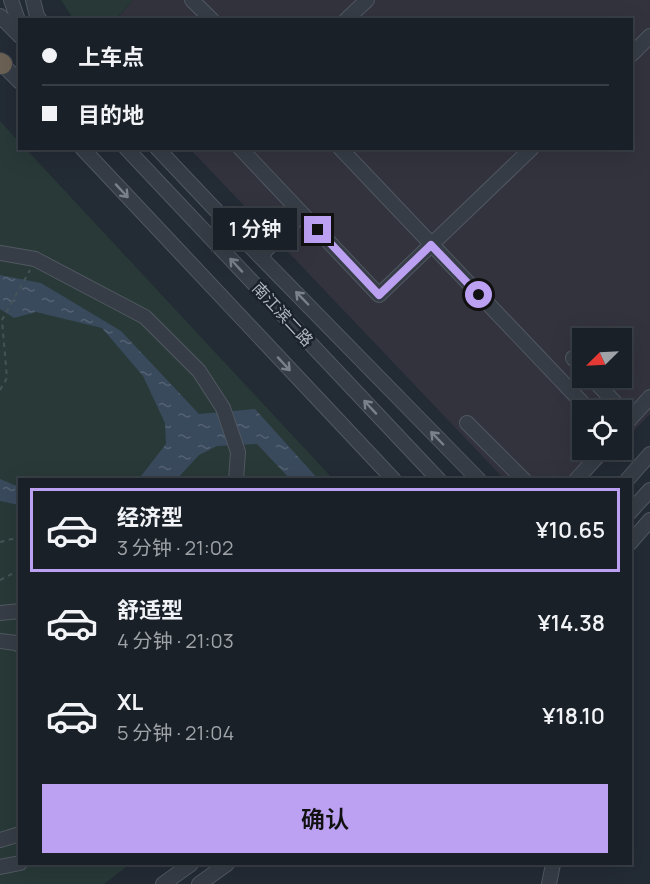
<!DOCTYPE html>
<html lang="zh">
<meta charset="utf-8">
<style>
:root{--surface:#1a2028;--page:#232830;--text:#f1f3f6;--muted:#9fa3a8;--line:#383e45;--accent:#bca0f2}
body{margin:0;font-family:Manrope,"Noto Sans SC",sans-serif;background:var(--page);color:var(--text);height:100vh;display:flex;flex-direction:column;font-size:22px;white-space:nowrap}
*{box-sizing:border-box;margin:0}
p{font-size:20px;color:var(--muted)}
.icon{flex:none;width:33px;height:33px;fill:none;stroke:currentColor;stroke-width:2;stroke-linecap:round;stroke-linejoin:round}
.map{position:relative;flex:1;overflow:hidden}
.drawer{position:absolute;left:18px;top:478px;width:614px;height:387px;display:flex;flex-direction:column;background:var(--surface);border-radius:0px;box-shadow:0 6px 24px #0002,0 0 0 2px var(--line)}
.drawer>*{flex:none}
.hud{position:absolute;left:18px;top:18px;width:615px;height:132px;border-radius:0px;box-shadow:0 6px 24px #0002,0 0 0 2px var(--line);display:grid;align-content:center;height:132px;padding:0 24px;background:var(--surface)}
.needle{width:39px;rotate:246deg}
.fabs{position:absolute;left:572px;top:328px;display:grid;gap:12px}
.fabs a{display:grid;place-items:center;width:60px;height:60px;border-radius:0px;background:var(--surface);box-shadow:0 6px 24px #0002,0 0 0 2px var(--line);font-size:30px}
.end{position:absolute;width:27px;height:27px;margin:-14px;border:8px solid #bca0f2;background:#111;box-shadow:0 0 0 3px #111}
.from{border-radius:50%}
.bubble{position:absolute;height:42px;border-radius:0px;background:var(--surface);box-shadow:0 6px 24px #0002,0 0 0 2px var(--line);font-size:20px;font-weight:600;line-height:42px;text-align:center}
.hud b{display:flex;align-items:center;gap:21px;height:57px;font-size:22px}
.hud b+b{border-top:2px solid var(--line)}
.hud i{width:15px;height:15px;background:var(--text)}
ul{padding:10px 0 0;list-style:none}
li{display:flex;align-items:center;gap:18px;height:84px;margin:0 12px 9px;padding:0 12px;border:3px solid transparent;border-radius:0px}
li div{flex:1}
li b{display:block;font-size:22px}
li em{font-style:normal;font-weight:600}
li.on{border-color:var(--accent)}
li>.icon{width:54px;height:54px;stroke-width:1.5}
.button{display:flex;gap:12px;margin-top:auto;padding:12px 24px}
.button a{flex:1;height:69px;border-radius:0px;background:var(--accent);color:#111;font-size:24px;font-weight:600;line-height:69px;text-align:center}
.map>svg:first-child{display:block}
</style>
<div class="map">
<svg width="650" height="884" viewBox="0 0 650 884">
<defs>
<pattern id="water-ripples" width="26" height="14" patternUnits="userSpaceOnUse" patternTransform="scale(1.5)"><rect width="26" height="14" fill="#3a4a5d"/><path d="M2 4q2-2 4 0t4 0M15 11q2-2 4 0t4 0" fill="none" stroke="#546273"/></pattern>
</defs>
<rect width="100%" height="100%" fill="#232b35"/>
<path fill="#33333e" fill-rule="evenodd" d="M 133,0 L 650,0 L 650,414 L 621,444 L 621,411 L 582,411 L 582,450 L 616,450 L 587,480 L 505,480 L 190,149 L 632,148 L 632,20 L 116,20 ZM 582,339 L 621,339 L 621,378 L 582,378 Z"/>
<g fill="#283938">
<path d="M 61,0 L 133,0 L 116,19 L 74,20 Z"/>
<path d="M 0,121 L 19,142 L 20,148 L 26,149 L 334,480 L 20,480 L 20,864 L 130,864 L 104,884 L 0,884 Z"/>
</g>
<g fill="url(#water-ripples)">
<path d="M 0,275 L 41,283 L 121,331 L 199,414 L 255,409 L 319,480 L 291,480 L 257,444 L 217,446 L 199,455 L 176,480 L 138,480 L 166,444 L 165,423 L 143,376 L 102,328 L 36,312 L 14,318 L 0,309 Z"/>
<path d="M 0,479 L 19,487 L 19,505 L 0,501 Z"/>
</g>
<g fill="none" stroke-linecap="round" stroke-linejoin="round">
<g stroke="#515861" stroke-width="16">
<g id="minor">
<path d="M 11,0 L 20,26"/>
<path d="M 33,0 L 37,16 L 40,20"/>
<path d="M 192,0 L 212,20"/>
<path d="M 0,16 L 20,36"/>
<path d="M 346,20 L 367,0"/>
<path d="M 632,54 L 650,36"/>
<path d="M 0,62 L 20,82"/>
<path d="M 82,148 L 394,480"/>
<path d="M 126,148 L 439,480"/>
<path d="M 157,148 L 245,241 L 479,480"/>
<path d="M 240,148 L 379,295 L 532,148"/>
<path d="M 340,148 L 590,411"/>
<path d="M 0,253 L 35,259 L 145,317 L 199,371 L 223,408 L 238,452 L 236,480"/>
<path d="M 260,256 L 302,214"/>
<path d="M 573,358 L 582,367"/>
<path d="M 592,378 L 630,419"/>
<path d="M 467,423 L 524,480"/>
<path d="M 621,429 L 650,397"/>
<path d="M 576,480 L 603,450"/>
<path d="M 627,480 L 650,454"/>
<path d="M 630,512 L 650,490"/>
<path d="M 630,543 L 650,520"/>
<path d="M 0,613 L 20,611"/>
<path d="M 0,641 L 16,643 L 20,645"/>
<path d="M 0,840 L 20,834"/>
<path d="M 0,867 L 20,863"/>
<path d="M 163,884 L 191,864"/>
<path d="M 199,884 L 227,864"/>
<path d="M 549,884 L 553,864"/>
</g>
</g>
<g stroke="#414851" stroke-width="22">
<path id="highway" d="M 0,63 L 2,64"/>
</g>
<g stroke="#445456" stroke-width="2" stroke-dasharray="4.5 4.5" stroke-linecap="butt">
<path d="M 0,390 L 7,378 L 2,320 L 30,270"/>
<path d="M 61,480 L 61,477"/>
<path d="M 0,542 L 20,537"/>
<path d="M 0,580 L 20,570"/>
</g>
<use href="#minor" stroke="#363d46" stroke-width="14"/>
<use href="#highway" stroke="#6b6154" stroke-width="20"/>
</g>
<defs><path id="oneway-shaft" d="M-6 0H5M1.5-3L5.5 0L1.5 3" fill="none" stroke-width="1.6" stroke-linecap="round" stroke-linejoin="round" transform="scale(1.5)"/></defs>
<g stroke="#7a818a">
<use href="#oneway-shaft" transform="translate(122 191) rotate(47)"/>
<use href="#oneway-shaft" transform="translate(236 265) rotate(-133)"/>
<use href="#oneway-shaft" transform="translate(302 298) rotate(-134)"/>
<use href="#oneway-shaft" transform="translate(284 364) rotate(47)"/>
<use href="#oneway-shaft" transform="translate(370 407) rotate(-133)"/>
<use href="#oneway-shaft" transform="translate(437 438) rotate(-134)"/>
</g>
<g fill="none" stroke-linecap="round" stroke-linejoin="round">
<path stroke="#bca0f2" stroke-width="8" d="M 318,230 L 379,295 L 431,245 L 479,295"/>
</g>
<g text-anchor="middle" stroke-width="5" stroke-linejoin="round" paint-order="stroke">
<g font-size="16" fill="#b1b8c2" stroke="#1b222b">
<text transform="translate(283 314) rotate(47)" y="6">南江滨二路</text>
</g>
</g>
</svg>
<div class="fabs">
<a><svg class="needle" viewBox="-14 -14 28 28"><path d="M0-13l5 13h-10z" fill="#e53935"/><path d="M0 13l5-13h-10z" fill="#9fa3a8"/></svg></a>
<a><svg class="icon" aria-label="locate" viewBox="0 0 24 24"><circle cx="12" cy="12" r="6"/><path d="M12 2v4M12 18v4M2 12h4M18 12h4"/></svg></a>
</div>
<i class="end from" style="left:479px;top:295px"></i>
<i class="end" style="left:318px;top:230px"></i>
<div class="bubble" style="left:213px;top:208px;width:84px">1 分钟</div>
<div class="hud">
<b><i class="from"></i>上车点</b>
<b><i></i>目的地</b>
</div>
<section class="drawer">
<ul>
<li class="on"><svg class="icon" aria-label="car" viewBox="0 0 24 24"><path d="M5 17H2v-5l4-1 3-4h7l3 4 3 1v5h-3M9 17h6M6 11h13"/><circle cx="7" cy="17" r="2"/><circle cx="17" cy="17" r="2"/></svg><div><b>经济型</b><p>3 分钟 · 21:02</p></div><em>¥10.65</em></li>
<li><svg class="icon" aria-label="car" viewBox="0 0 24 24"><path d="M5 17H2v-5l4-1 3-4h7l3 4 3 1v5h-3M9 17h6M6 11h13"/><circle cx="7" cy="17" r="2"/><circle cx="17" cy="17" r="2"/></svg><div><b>舒适型</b><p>4 分钟 · 21:03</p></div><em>¥14.38</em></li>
<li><svg class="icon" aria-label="car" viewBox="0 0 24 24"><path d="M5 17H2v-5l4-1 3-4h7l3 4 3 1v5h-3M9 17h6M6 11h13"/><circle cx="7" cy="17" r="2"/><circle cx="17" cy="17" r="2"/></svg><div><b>XL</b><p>5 分钟 · 21:04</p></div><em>¥18.10</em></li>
</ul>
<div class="button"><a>确认</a></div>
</section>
</div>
